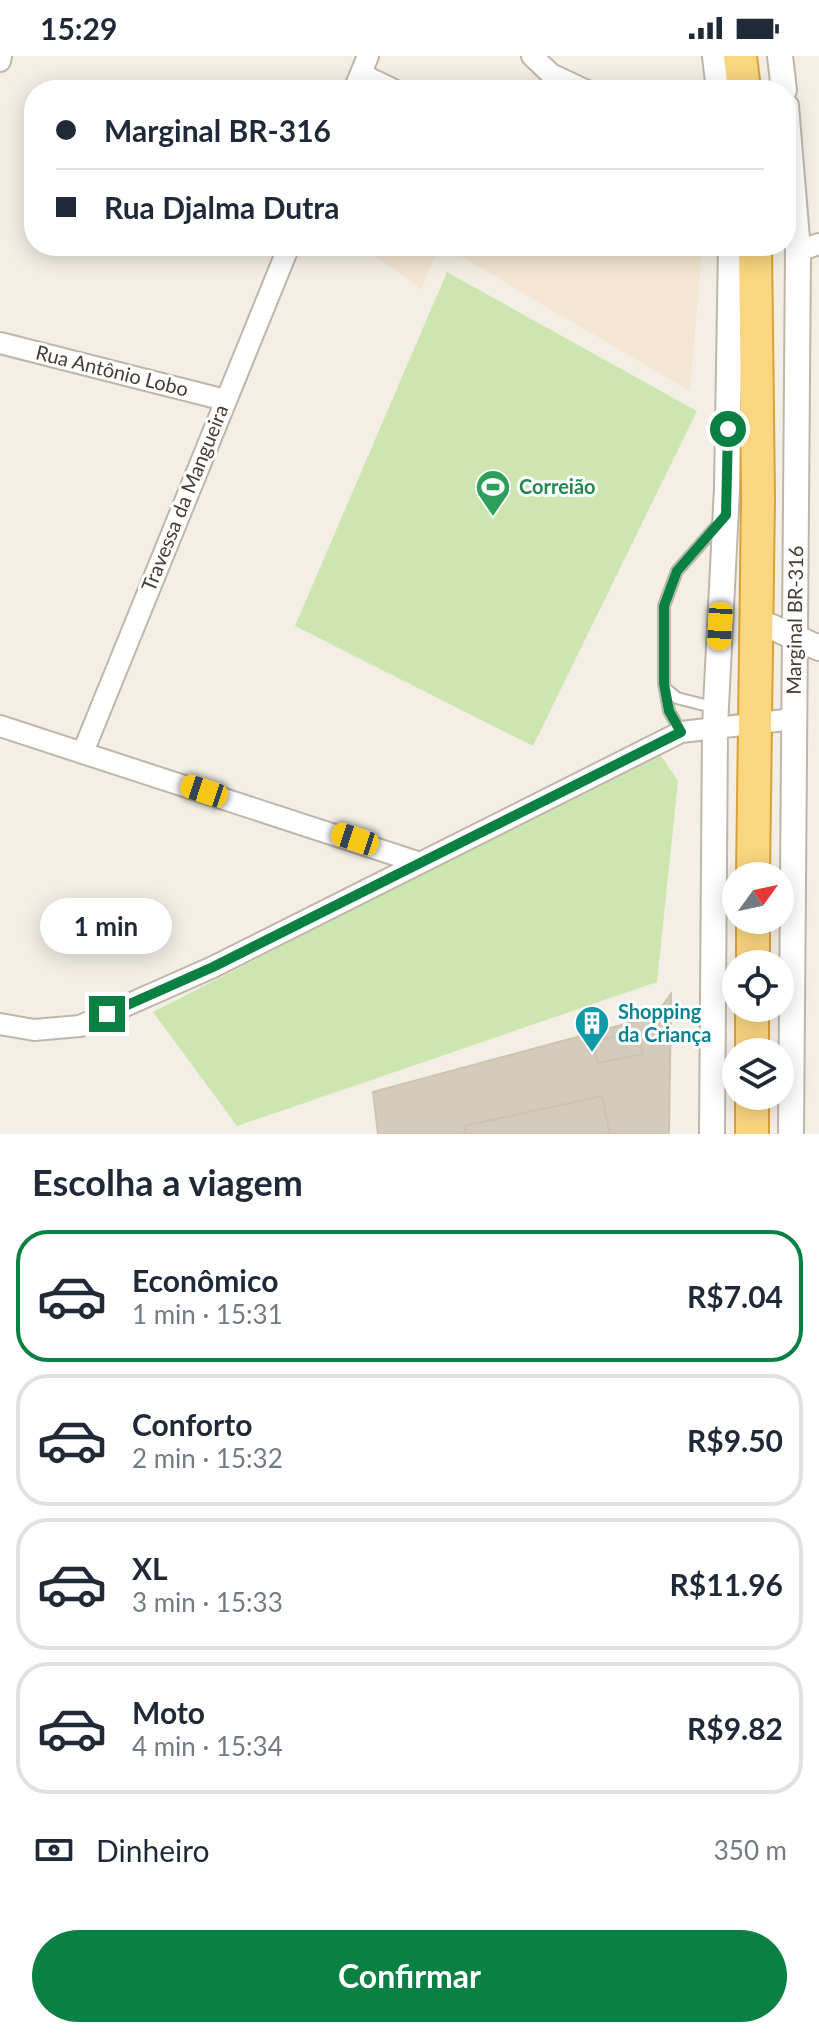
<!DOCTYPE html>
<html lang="pt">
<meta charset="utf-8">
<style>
:root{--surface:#fff;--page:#f6f6f7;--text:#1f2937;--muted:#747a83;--line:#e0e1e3;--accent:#0b8043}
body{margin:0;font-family:Lato,sans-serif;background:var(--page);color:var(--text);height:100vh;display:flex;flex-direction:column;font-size:30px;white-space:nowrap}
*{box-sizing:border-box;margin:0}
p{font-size:26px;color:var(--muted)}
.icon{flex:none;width:44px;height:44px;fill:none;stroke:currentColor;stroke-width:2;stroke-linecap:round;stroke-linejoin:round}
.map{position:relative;height:1078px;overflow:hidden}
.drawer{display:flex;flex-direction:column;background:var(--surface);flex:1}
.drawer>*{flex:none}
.top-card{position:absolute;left:24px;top:24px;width:772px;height:176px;border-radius:32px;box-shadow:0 4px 20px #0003;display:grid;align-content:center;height:176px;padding:0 32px;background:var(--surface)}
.needle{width:52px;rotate:57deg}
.buttons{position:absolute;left:722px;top:806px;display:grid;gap:16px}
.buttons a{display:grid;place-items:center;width:72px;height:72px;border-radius:50%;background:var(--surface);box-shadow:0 4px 20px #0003;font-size:40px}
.end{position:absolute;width:36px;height:36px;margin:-18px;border:10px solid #0b8043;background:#fff;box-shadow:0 0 0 4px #fff}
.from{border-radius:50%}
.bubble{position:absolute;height:56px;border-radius:28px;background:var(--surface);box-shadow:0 4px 20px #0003;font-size:26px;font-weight:700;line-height:56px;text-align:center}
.car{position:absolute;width:24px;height:48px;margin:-24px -12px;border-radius:10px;box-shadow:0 0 6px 2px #0007;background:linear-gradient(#f5c518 24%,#345 0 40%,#f5c518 0 76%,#345 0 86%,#f5c518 0)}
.top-card b{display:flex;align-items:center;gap:28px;height:76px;font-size:30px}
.top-card b+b{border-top:2px solid var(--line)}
.top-card i{width:20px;height:20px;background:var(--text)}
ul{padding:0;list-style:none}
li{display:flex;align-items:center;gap:24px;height:132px;margin:0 16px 12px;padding:0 16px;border:4px solid var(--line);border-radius:32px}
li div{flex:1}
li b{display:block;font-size:30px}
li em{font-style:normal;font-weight:700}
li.selected{border-color:var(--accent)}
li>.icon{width:72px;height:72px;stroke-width:1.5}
h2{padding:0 32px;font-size:36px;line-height:96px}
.pay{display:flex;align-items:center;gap:20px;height:88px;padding:0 32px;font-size:30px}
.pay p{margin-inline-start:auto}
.cta{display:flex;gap:16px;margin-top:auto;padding:16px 32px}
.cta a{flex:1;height:92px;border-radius:48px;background:var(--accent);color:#fff;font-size:32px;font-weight:700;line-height:92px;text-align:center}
.status{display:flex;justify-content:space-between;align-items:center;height:56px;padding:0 40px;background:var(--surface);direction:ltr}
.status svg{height:22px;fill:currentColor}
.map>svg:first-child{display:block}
</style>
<div class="status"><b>15:29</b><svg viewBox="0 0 49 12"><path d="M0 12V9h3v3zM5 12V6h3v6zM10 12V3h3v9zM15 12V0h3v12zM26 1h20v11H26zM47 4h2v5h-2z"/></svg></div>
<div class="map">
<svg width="819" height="1078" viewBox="0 0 819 1078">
<rect width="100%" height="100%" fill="#f3efe6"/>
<g fill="#f4e6d2">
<path d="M 360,190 L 439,190 L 421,233 Z"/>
<path d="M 443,190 L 693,190 L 702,194 L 690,335 Z"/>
</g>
<g fill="#cde6b0">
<path d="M 447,216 L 697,355 L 533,690 L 295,570 Z"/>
<path d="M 659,697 L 678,725 L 657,926 L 237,1070 L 153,956 Z"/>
</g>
<g fill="#d4cbbc" stroke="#cec3af" stroke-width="2">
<path d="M 671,938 L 669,1078 L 378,1078 L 373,1036 L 655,960 Z"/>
<path d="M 638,976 L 643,998 L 598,1007 L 593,985 Z"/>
<path d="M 602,1040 L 610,1078 L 466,1078 L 464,1070 Z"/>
</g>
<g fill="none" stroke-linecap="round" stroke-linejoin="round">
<g stroke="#beb7a9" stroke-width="14">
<g id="service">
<path d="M 666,633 L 677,642 L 716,652"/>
<path d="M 681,676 L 669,655 L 664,628 L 664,550 L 677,515 L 722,464"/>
</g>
</g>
<g stroke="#beb7a9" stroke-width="24">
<g id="minor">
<path d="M 532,0 L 551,18 L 585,34"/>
<path d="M 0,5 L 1,0"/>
<path d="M 361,18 L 394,34"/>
<path d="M 354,34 L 368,0"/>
<path d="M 798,195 L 819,188"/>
<path d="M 0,287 L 225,344"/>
<path d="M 0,670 L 417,806"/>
<path d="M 83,696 L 289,190"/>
<path d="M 0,968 L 34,974 L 80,970 L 213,911 L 681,676 L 794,663"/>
</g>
</g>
<g stroke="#beb7a9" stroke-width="28">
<g id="tertiary">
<path d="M 715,0 L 719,34"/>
<path d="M 780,0 L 784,34"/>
<path d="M 786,50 L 798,195 L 791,1078"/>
<path d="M 756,564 L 819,592"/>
<path d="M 712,1078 L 715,670 L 727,432 L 731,190"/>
</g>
</g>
<g stroke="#d8a13a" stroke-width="36">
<g id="trunk">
<path d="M 740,0 L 744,34"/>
<path d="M 753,820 L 758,441 L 755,190"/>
<path d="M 753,908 L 753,864"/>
<path d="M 752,996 L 752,952"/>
<path d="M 752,1078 L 752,1040"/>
</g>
</g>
<use href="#service" stroke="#fff" stroke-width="10"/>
<use href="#minor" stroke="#fff" stroke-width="20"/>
<use href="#tertiary" stroke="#fff" stroke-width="24"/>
<use href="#trunk" stroke="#fad680" stroke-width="32"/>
</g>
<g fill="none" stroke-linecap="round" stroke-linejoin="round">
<path stroke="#0b8043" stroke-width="10" d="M 107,958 L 213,911 L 681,676 L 669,655 L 664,628 L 664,550 L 677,515 L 726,459 L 728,373"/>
</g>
<defs>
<g id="stadium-pin" transform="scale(1.8)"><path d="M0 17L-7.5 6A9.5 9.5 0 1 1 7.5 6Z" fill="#2e9e5b" stroke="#fff"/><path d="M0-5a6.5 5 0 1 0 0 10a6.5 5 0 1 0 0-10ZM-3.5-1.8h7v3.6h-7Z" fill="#fff"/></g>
<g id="building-pin" transform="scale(1.8)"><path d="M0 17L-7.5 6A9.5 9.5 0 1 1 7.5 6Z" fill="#0f9aa8" stroke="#fff"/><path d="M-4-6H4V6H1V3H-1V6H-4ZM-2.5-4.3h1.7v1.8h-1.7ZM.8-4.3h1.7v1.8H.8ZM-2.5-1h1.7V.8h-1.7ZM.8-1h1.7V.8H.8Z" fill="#fff"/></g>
</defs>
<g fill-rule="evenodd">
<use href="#stadium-pin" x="493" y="431"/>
<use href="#building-pin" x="592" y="967"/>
</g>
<g text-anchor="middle" stroke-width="6" stroke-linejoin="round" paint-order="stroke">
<g font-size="20" fill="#453f36" stroke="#fff">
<text transform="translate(112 315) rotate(14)" y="7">Rua Antônio Lobo</text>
<text transform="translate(185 442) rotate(-68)" y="7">Travessa da Mangueira</text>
<text transform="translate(795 564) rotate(-89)" y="7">Marginal BR-316</text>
</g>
<g font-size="20" font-weight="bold" fill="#27864d" stroke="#fff" text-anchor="start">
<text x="519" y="438">Correião</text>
</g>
<g font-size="20" font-weight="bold" fill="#0d838f" stroke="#fff" text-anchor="start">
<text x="618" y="963">Shopping<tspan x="618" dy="23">da Criança</tspan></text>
</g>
</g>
</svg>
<div class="buttons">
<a><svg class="needle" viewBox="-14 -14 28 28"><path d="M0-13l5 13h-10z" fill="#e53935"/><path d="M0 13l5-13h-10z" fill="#747a83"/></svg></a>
<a><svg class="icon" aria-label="locate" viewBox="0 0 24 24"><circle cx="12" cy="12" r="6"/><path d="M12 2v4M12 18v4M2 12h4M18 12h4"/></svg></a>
<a><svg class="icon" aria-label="layers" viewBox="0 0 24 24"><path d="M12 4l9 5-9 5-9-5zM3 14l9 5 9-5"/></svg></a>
</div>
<i class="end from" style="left:728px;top:373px"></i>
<i class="end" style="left:107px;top:958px"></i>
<div class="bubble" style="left:40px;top:842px;width:132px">1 min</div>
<i class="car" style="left:720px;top:570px;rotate:183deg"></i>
<i class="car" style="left:204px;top:735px;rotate:288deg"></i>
<i class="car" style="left:355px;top:783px;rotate:288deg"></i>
<div class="top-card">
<b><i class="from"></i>Marginal BR-316</b>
<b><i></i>Rua Djalma Dutra</b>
</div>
</div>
<section class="drawer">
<h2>Escolha a viagem</h2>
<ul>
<li class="selected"><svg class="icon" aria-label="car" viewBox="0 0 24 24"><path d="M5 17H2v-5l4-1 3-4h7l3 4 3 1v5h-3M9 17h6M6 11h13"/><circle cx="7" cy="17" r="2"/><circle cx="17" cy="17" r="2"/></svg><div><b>Econômico</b><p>1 min · 15:31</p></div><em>R$7.04</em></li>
<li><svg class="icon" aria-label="car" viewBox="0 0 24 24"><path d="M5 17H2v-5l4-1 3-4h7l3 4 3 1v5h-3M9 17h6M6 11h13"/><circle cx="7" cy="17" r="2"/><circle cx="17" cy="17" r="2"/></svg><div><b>Conforto</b><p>2 min · 15:32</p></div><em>R$9.50</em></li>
<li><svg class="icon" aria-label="car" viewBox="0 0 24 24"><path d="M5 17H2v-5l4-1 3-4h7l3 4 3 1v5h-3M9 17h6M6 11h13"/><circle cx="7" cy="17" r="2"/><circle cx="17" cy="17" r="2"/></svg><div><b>XL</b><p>3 min · 15:33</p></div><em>R$11.96</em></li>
<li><svg class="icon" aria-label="car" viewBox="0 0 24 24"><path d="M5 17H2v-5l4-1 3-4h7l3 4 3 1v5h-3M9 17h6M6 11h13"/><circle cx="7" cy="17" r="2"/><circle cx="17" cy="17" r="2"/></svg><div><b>Moto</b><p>4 min · 15:34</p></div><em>R$9.82</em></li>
</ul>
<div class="pay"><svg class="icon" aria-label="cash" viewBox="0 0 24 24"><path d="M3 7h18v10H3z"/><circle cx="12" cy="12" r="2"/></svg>Dinheiro<p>350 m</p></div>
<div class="cta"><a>Confirmar</a></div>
</section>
